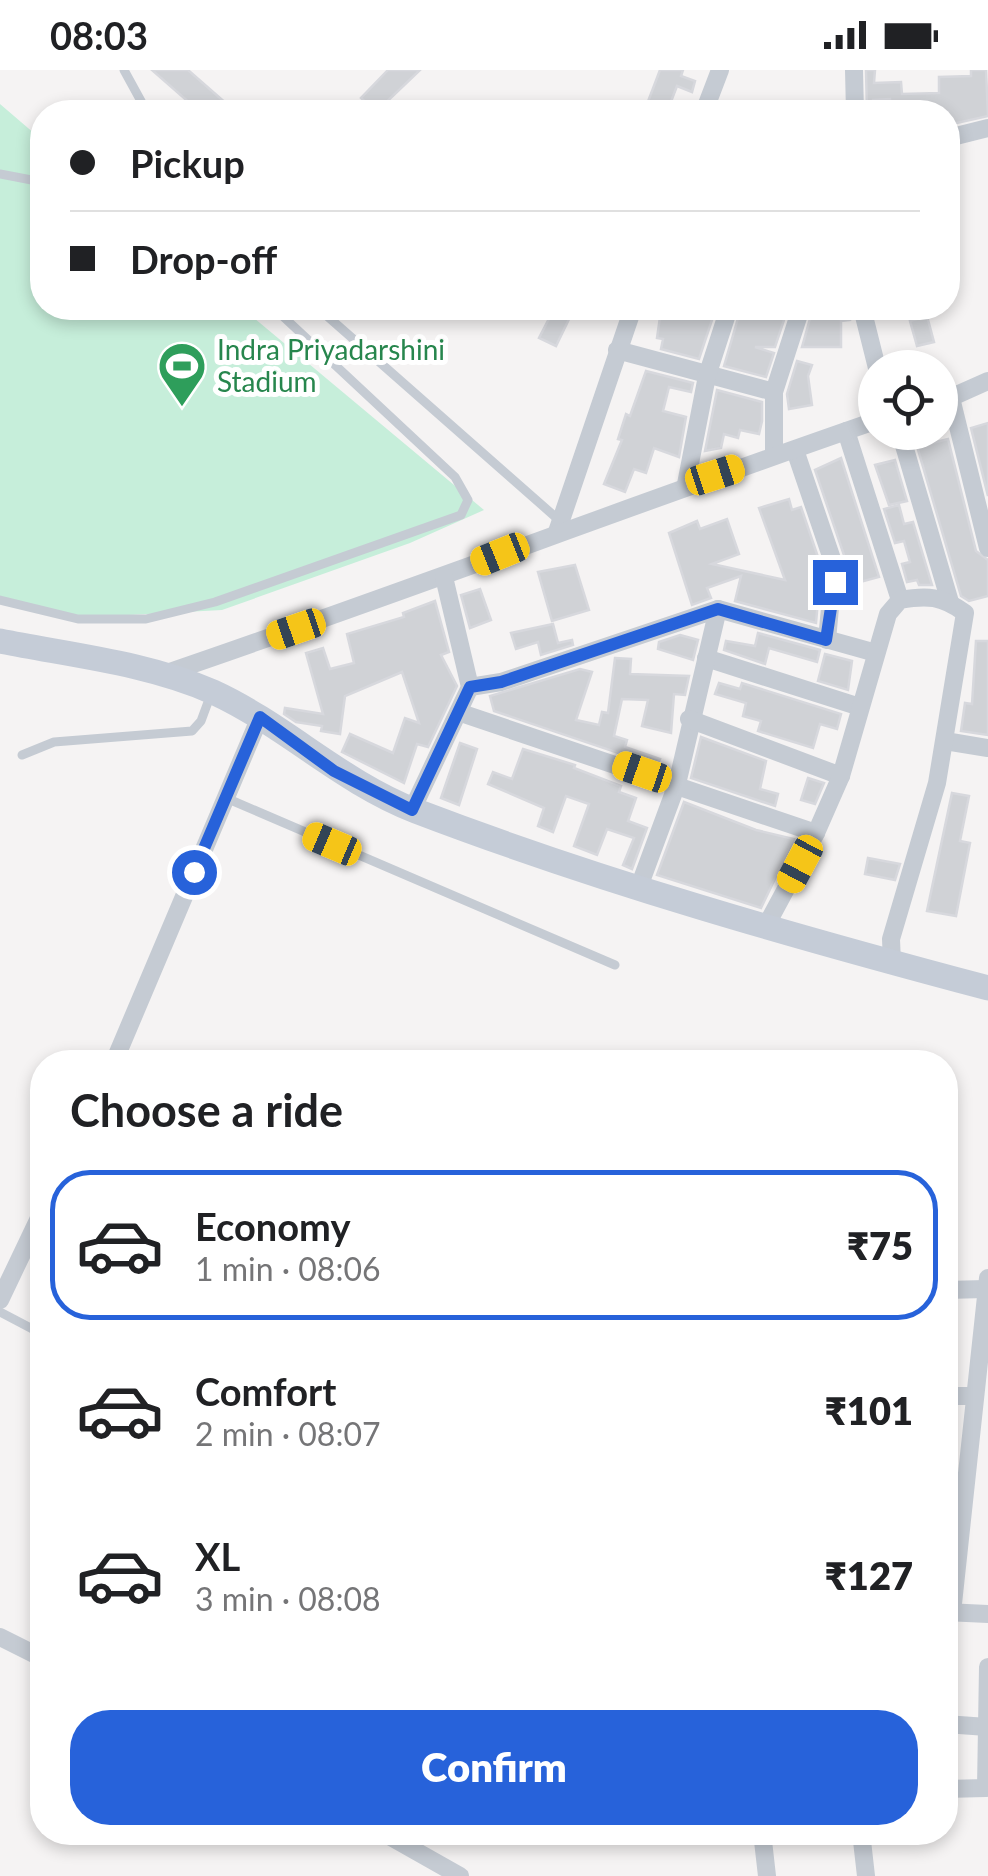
<!DOCTYPE html>
<meta charset="utf-8">
<style>
:root{--surface:#fff;--page:#f2f2f2;--text:#202124;--muted:#757577;--line:#e0e0e0;--accent:#2762da}
body{margin:0;font-family:Lato,sans-serif;background:var(--page);color:var(--text);height:100vh;display:flex;flex-direction:column;font-size:38px;white-space:nowrap}
*{box-sizing:border-box;margin:0}
p{font-size:32px;color:var(--muted)}
.icon{flex:none;width:55px;height:55px;fill:none;stroke:currentColor;stroke-width:2;stroke-linecap:round;stroke-linejoin:round}
.map{position:relative;flex:1;overflow:hidden}
.drawer{position:absolute;left:30px;top:980px;width:928px;height:795px;display:flex;flex-direction:column;background:var(--surface);border-radius:40px;box-shadow:0 5px 15px #0003}
.drawer>*{flex:none}
.top-card{position:absolute;left:30px;top:30px;width:930px;height:220px;border-radius:40px;box-shadow:0 5px 15px #0003;display:grid;align-content:center;height:220px;padding:0 40px;background:var(--surface)}
.controls{position:absolute;left:858px;top:280px;display:grid;gap:20px}
.controls a{display:grid;place-items:center;width:100px;height:100px;border-radius:50%;background:var(--surface);box-shadow:0 5px 15px #0003;font-size:50px}
.end{position:absolute;width:45px;height:45px;margin:-22px;border:12px solid #2762da;background:#fff;box-shadow:0 0 0 5px #fff}
.from{border-radius:50%}
.car{position:absolute;width:30px;height:60px;margin:-30px -15px;border-radius:12px;box-shadow:0 0 8px 2px #0007;background:linear-gradient(#f5c518 24%,#345 0 40%,#f5c518 0 76%,#345 0 86%,#f5c518 0)}
.top-card b{display:flex;align-items:center;gap:35px;height:95px;font-size:38px}
.top-card b+b{border-top:2px solid var(--line)}
.top-card i{width:25px;height:25px;background:var(--text)}
ul{padding:0;list-style:none}
li{display:flex;align-items:center;gap:30px;height:150px;margin:0 20px 15px;padding:0 20px;border:5px solid transparent;border-radius:40px}
li div{flex:1}
li b{display:block;font-size:38px}
li em{font-style:normal;font-weight:800}
li.active{border-color:var(--accent)}
li>.icon{width:90px;height:90px;stroke-width:1.5}
h2{padding:0 40px;font-size:45px;line-height:120px}
.primary-button{display:flex;gap:20px;margin-top:auto;padding:20px 40px}
.primary-button a{flex:1;height:115px;border-radius:40px;background:var(--accent);color:#fff;font-size:40px;font-weight:800;line-height:115px;text-align:center}
.status{display:flex;justify-content:space-between;align-items:center;height:70px;padding:0 50px;background:var(--surface);direction:ltr}
.status svg{height:28px;fill:currentColor}
.map>svg:first-child{display:block}
</style>
<div class="status"><b>08:03</b><svg viewBox="0 0 49 12"><path d="M0 12V9h3v3zM5 12V6h3v6zM10 12V3h3v9zM15 12V0h3v12zM26 1h20v11H26zM47 4h2v5h-2z"/></svg></div>
<div class="map">
<svg width="988" height="1806" viewBox="0 0 988 1806">
<rect width="100%" height="100%" fill="#f5f3f3"/>
<path fill="#c6eeda" d="M 0,34 L 42,70 L 42,238 L 242,238 L 484,440 L 410,473 L 222,540 L 92,547 L 0,534 Z"/>
<g fill="#d0d2d6" stroke="#d7d8dd" stroke-width="2.5">
<path d="M 152,0 L 188,0 L 236,42 L 200,42 Z"/>
<path d="M 388,0 L 420,0 L 376,42 L 361,28 Z"/>
<path d="M 660,0 L 683,0 L 681,6 L 695,11 L 692,22 L 677,16 L 667,42 L 644,42 Z"/>
<path d="M 866,0 L 875,0 L 874,13 L 901,12 L 902,24 L 939,23 L 939,7 L 971,6 L 971,0 L 986,0 L 988,46 L 948,55 L 948,42 L 892,42 L 890,29 L 873,30 L 872,42 L 867,42 Z"/>
<path d="M 673,238 L 716,238 L 699,289 L 661,279 L 663,269 L 657,268 L 661,240 L 672,243 Z"/>
<path d="M 741,238 L 788,238 L 775,277 L 755,277 L 774,283 L 766,307 L 724,296 Z"/>
<path d="M 813,238 L 849,238 L 850,250 L 841,251 L 841,277 L 802,277 Z"/>
<path d="M 554,239 L 570,247 L 556,276 L 539,268 Z"/>
<path d="M 927,246 L 934,272 L 917,276 L 910,251 Z"/>
<path d="M 797,291 L 812,295 L 808,306 L 812,335 L 789,339 L 787,324 Z"/>
<path d="M 646,301 L 693,313 L 691,322 L 669,317 L 663,341 L 686,347 L 679,387 L 654,378 L 646,403 L 634,399 L 625,422 L 604,414 L 622,370 L 618,369 L 626,344 L 630,346 Z"/>
<path d="M 717,320 L 762,332 L 762,351 L 759,364 L 740,360 L 738,368 L 724,364 L 721,378 L 705,381 Z"/>
<path d="M 988,353 L 988,426 L 971,358 Z"/>
<path d="M 928,362 L 932,373 L 948,369 L 976,481 L 988,490 L 988,526 L 969,531 L 961,526 L 914,366 Z"/>
<path d="M 841,388 L 879,507 L 845,516 L 846,491 L 815,400 Z"/>
<path d="M 895,390 L 907,431 L 889,435 L 875,395 Z"/>
<path d="M 789,429 L 792,440 L 801,437 L 821,496 L 816,553 L 735,531 L 741,506 L 707,518 L 711,528 L 692,535 L 669,463 L 697,451 L 700,459 L 727,449 L 739,484 L 712,494 L 785,510 L 759,438 Z"/>
<path d="M 899,435 L 904,454 L 913,452 L 932,515 L 919,515 L 917,510 L 907,512 L 902,494 L 910,492 L 904,471 L 895,473 L 884,439 Z"/>
<path d="M 575,495 L 589,540 L 552,551 L 538,502 Z"/>
<path d="M 480,519 L 491,550 L 470,558 L 461,525 Z"/>
<path d="M 435,531 L 449,582 L 441,585 L 457,616 L 428,677 L 417,674 L 404,713 L 342,682 L 350,664 L 393,683 L 405,648 L 419,653 L 402,602 L 345,626 L 340,664 L 321,661 L 322,656 L 296,652 L 284,644 L 285,638 L 323,644 L 306,583 L 323,578 L 330,599 L 354,593 L 347,564 L 404,547 L 403,543 Z"/>
<path d="M 553,554 L 558,573 L 572,570 L 573,575 L 541,585 L 538,572 L 516,579 L 511,563 Z"/>
<path d="M 758,563 L 820,580 L 817,592 L 769,578 L 765,594 L 724,580 L 726,571 L 755,576 Z"/>
<path d="M 680,565 L 698,570 L 693,590 L 658,579 L 659,572 Z"/>
<path d="M 976,571 L 988,571 L 988,665 L 961,661 L 965,633 L 972,634 Z"/>
<path d="M 825,584 L 852,591 L 848,620 L 818,611 Z"/>
<path d="M 615,588 L 631,589 L 630,604 L 689,606 L 685,625 L 674,624 L 671,663 L 642,656 L 648,630 L 622,629 L 614,666 L 627,670 L 625,677 L 660,689 L 657,696 L 494,641 L 490,626 L 580,599 L 592,602 L 576,650 L 599,655 L 602,642 L 608,643 Z"/>
<path d="M 719,613 L 740,619 L 742,613 L 841,644 L 837,659 L 820,654 L 813,678 L 758,661 L 761,651 L 743,646 L 746,633 L 715,624 Z"/>
<path d="M 701,667 L 766,691 L 760,719 L 778,724 L 775,736 L 691,708 Z"/>
<path d="M 460,673 L 477,679 L 459,735 L 441,728 Z"/>
<path d="M 523,679 L 575,695 L 574,698 L 621,716 L 619,722 L 636,728 L 628,751 L 647,758 L 632,799 L 623,795 L 634,768 L 607,759 L 597,785 L 574,776 L 589,734 L 566,726 L 553,762 L 538,756 L 544,738 L 488,714 L 493,702 L 512,709 Z"/>
<path d="M 808,708 L 824,713 L 815,734 L 801,730 Z"/>
<path d="M 952,723 L 969,726 L 960,771 L 970,773 L 956,846 L 927,841 Z"/>
<path d="M 684,732 L 756,760 L 794,769 L 761,838 L 657,805 Z"/>
<path d="M 868,788 L 900,794 L 895,810 L 865,804 Z"/>
</g>
<g fill="none" stroke-linecap="round" stroke-linejoin="round">
<g stroke="#c5cbd3" stroke-width="9">
<path d="M 124,0 L 147,42"/>
<path d="M 0,104 L 42,112"/>
<path d="M 318,238 L 560,451"/>
<path d="M 0,530 L 78,549 L 146,549 L 215,532 L 461,445 L 468,430 L 455,407 L 274,238"/>
<path d="M 22,685 L 54,672 L 192,661 L 201,651 L 211,624"/>
<path d="M 226,728 L 615,895"/>
<path d="M 0,1242 L 42,1264"/>
</g>
<g stroke="#c5cbd3" stroke-width="18">
<path d="M 854,0 L 855,42"/>
<path d="M 704,42 L 720,0"/>
<path d="M 948,68 L 988,58"/>
<path d="M 862,238 L 877,298"/>
<path d="M 617,280 L 774,322"/>
<path d="M 951,328 L 988,478"/>
<path d="M 943,331 L 988,311"/>
<path d="M 846,361 L 900,530"/>
<path d="M 900,362 L 950,532"/>
<path d="M 795,380 L 834,495 L 827,570"/>
<path d="M 774,385 L 774,322 L 801,238"/>
<path d="M 686,414 L 707,306 L 729,238"/>
<path d="M 557,462 L 633,238"/>
<path d="M 718,539 L 876,583"/>
<path d="M 706,588 L 860,637"/>
<path d="M 164,604 C 402,523 637,433 875,351"/>
<path d="M 470,617 L 501,612 L 718,539 L 677,714 L 639,817"/>
<path d="M 461,643 L 816,763 L 766,856"/>
<path d="M 689,649 L 841,706"/>
<path d="M 945,671 L 988,678"/>
<path d="M 412,740 L 470,617 L 444,507"/>
<path d="M 816,763 L 841,706 L 888,544 L 900,530 C 927,525 942,526 965,543 L 937,713 L 891,869 L 892,893"/>
<path d="M 114,992 L 260,647"/>
<path d="M 945,1220 L 986,1219"/>
<path d="M 0,1230 L 42,1142"/>
<path d="M 945,1326 L 974,1326"/>
<path d="M 945,1542 L 988,1544"/>
<path d="M 952,1543 L 988,1208"/>
<path d="M 0,1567 L 42,1588"/>
<path d="M 945,1654 L 987,1657"/>
<path d="M 945,1719 L 986,1718 L 988,1597"/>
<path d="M 382,1762 L 460,1806"/>
<path d="M 762,1762 L 767,1806"/>
<path d="M 861,1762 L 866,1806"/>
</g>
<path stroke="#c5ccd7" stroke-width="25" d="M 0,571 C 70,585 148,593 213,622 C 285,655 341,712 416,741 C 602,812 796,867 988,918"/>
</g>
<g fill="none" stroke-linecap="round" stroke-linejoin="round">
<path stroke="#2762da" stroke-width="12" d="M 194,802 L 260,647 L 334,701 L 412,740 L 470,617 L 501,612 L 718,539 L 826,570 L 835,512"/>
</g>
<defs>
<g id="stadium-pin" transform="scale(2.5)"><path d="M0 17L-7.5 6A9.5 9.5 0 1 1 7.5 6Z" fill="#2e9e5b" stroke="#fff"/><path d="M0-5a6.5 5 0 1 0 0 10a6.5 5 0 1 0 0-10ZM-3.5-1.8h7v3.6h-7Z" fill="#fff"/></g>
</defs>
<g fill-rule="evenodd">
<use href="#stadium-pin" x="182" y="296"/>
</g>
<g text-anchor="middle" stroke-width="10" stroke-linejoin="round" paint-order="stroke">
<g font-size="28" fill="#27864d" stroke="#fff" text-anchor="start">
<text x="217" y="290">Indra Priyadarshini<tspan x="217" dy="32">Stadium</tspan></text>
</g>
</g>
</svg>
<div class="controls">
<a><svg class="icon" aria-label="locate" viewBox="0 0 24 24"><circle cx="12" cy="12" r="6"/><path d="M12 2v4M12 18v4M2 12h4M18 12h4"/></svg></a>
</div>
<i class="end from" style="left:194px;top:802px"></i>
<i class="end" style="left:835px;top:512px"></i>
<i class="car" style="left:715px;top:405px;rotate:72deg"></i>
<i class="car" style="left:500px;top:484px;rotate:248deg"></i>
<i class="car" style="left:296px;top:559px;rotate:251deg"></i>
<i class="car" style="left:642px;top:702px;rotate:289deg"></i>
<i class="car" style="left:332px;top:774px;rotate:293deg"></i>
<i class="car" style="left:800px;top:794px;rotate:208deg"></i>
<div class="top-card">
<b><i class="from"></i>Pickup</b>
<b><i></i>Drop-off</b>
</div>
<section class="drawer">
<h2>Choose a ride</h2>
<ul>
<li class="active"><svg class="icon" aria-label="car" viewBox="0 0 24 24"><path d="M5 17H2v-5l4-1 3-4h7l3 4 3 1v5h-3M9 17h6M6 11h13"/><circle cx="7" cy="17" r="2"/><circle cx="17" cy="17" r="2"/></svg><div><b>Economy</b><p>1 min · 08:06</p></div><em>₹75</em></li>
<li><svg class="icon" aria-label="car" viewBox="0 0 24 24"><path d="M5 17H2v-5l4-1 3-4h7l3 4 3 1v5h-3M9 17h6M6 11h13"/><circle cx="7" cy="17" r="2"/><circle cx="17" cy="17" r="2"/></svg><div><b>Comfort</b><p>2 min · 08:07</p></div><em>₹101</em></li>
<li><svg class="icon" aria-label="car" viewBox="0 0 24 24"><path d="M5 17H2v-5l4-1 3-4h7l3 4 3 1v5h-3M9 17h6M6 11h13"/><circle cx="7" cy="17" r="2"/><circle cx="17" cy="17" r="2"/></svg><div><b>XL</b><p>3 min · 08:08</p></div><em>₹127</em></li>
</ul>
<div class="primary-button"><a>Confirm</a></div>
</section>
</div>
